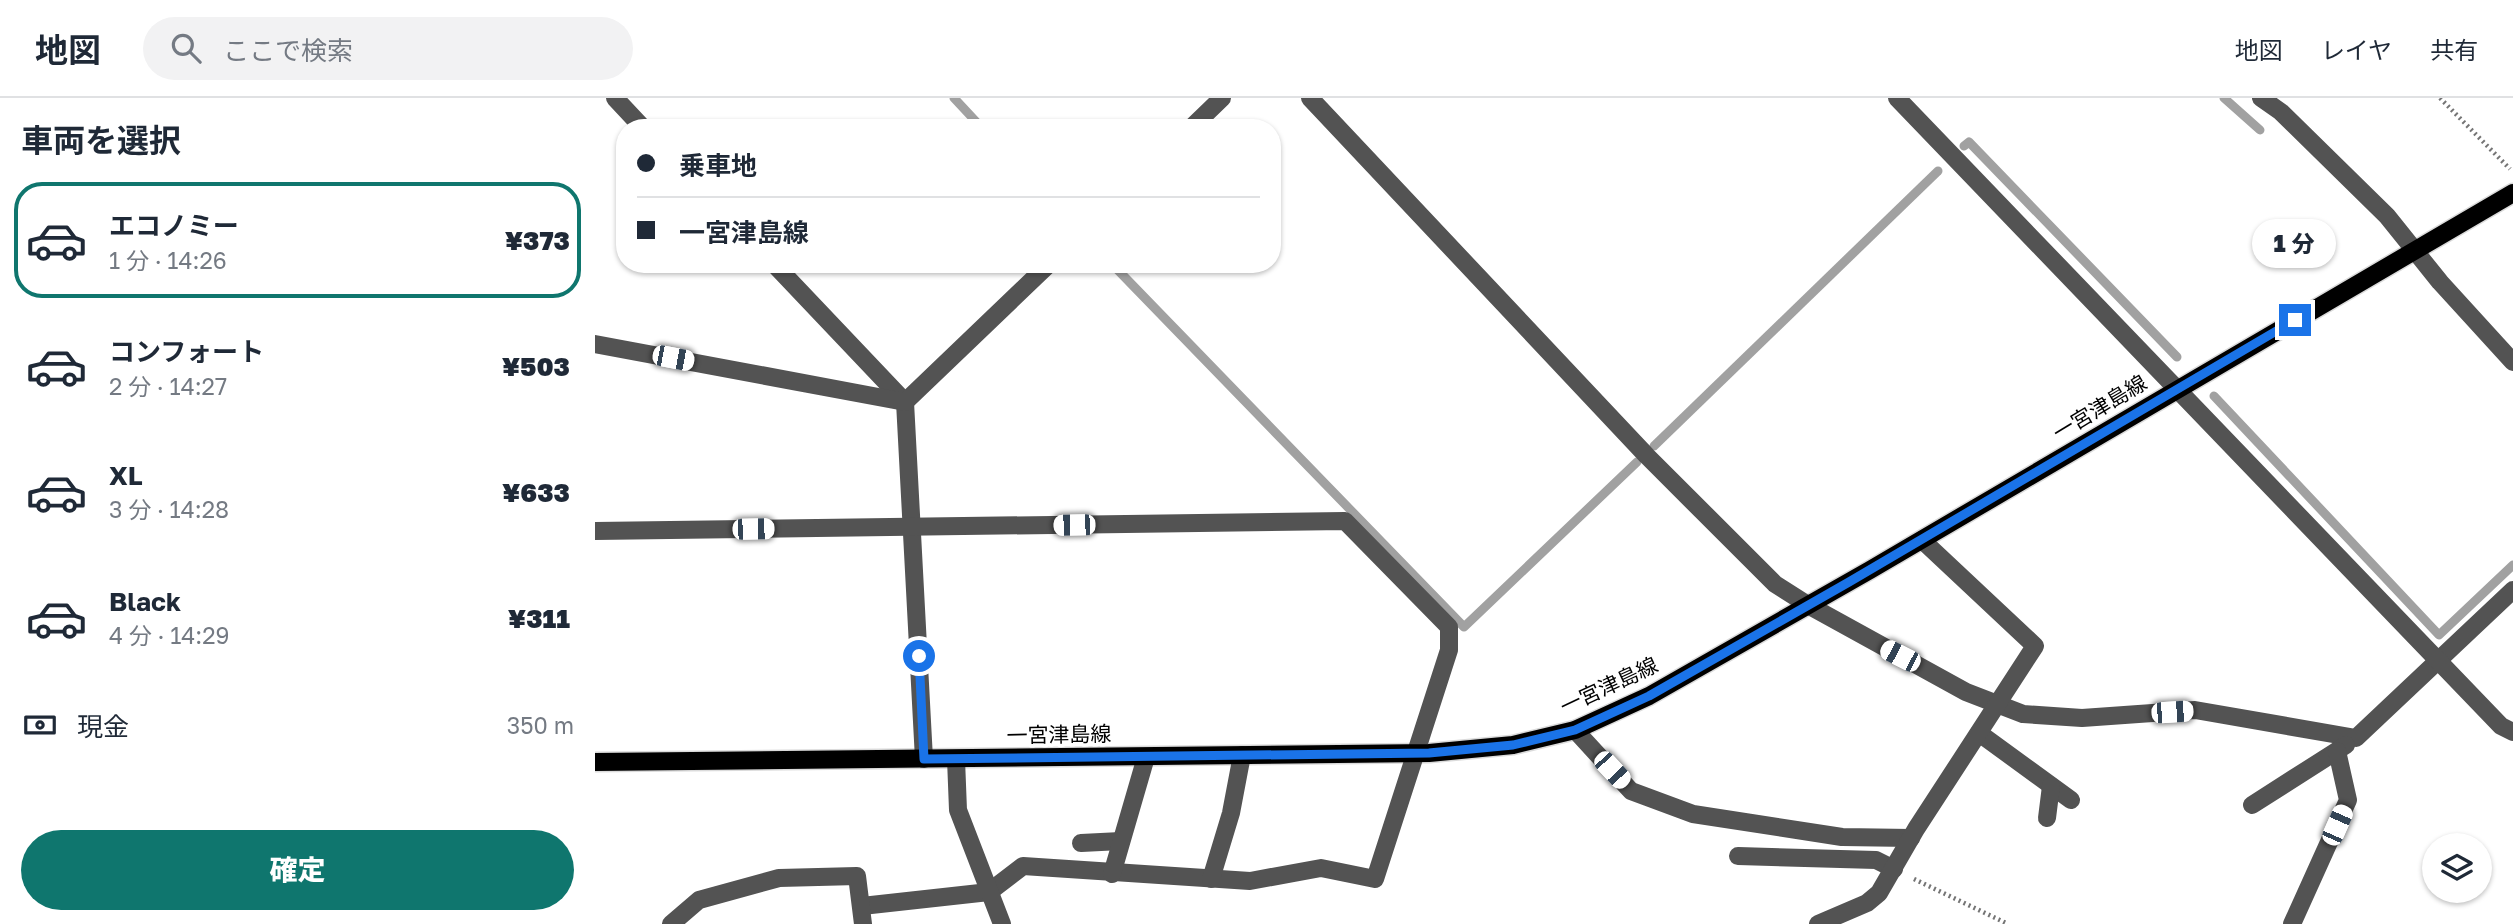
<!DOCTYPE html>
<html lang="ja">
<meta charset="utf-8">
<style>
:root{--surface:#fff;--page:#f2f2f3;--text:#1f2937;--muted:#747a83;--line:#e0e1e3;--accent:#0f766e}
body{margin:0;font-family:"Golos Text","Noto Sans JP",sans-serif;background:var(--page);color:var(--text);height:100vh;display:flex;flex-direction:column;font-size:26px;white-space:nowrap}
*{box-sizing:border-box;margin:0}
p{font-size:23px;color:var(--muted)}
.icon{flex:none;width:38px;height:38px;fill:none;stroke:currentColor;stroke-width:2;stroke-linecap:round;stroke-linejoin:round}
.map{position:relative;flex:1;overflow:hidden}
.sheet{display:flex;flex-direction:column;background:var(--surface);width:595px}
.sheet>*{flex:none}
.hud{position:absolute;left:21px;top:21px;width:665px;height:154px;border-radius:28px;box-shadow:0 2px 5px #0004;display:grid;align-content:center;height:154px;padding:0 21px;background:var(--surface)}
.tools{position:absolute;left:1827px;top:735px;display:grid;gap:14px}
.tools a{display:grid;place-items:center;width:70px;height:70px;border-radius:50%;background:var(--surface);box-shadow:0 2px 5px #0004;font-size:35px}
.end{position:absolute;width:32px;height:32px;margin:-16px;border:9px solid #1a73e8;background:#fff;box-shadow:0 0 0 4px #fff}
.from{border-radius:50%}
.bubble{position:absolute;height:49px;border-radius:24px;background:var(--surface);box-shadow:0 2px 5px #0004;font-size:23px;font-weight:800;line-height:49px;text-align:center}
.car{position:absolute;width:21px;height:42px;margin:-21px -10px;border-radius:9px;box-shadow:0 0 5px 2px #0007;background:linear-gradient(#fff 24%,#345 0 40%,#fff 0 76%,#345 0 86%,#fff 0)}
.hud b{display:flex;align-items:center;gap:24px;height:66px;font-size:26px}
.hud b+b{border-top:2px solid var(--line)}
.hud i{width:18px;height:18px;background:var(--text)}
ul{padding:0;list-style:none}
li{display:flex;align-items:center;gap:21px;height:116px;margin:0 14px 10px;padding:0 7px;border:4px solid transparent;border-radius:28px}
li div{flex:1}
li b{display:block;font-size:26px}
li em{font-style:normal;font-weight:800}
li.current{border-color:var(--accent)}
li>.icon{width:63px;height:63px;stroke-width:1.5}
h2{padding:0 21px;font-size:32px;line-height:84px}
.pay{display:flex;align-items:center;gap:18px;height:77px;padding:0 21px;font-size:26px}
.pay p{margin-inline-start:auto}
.cta{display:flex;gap:14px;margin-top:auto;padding:14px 21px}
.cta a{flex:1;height:80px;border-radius:42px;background:var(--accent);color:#fff;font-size:28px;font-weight:800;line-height:80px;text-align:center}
header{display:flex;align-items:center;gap:42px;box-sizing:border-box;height:98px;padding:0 35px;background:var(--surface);border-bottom:2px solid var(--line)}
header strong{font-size:33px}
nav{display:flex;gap:38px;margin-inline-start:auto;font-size:24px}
.search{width:490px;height:63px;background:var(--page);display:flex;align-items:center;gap:18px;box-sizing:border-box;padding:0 24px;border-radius:38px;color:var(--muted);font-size:26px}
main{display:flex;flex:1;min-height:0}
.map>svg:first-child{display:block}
</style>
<header>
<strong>地図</strong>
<div class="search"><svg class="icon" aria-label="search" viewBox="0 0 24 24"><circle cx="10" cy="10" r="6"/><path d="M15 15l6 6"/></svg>ここで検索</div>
<nav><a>地図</a><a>レイヤ</a><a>共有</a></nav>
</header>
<main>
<section class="sheet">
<h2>車両を選択</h2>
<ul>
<li class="current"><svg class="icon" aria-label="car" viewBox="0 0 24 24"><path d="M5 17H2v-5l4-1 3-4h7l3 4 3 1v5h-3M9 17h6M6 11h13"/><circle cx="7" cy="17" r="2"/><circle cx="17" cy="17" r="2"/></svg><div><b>エコノミー</b><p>1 分 · 14:26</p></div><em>¥373</em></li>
<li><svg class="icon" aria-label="car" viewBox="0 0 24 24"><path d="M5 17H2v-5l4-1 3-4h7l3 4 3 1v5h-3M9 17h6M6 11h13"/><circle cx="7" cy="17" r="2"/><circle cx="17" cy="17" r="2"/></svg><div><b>コンフォート</b><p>2 分 · 14:27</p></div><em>¥503</em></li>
<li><svg class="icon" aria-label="car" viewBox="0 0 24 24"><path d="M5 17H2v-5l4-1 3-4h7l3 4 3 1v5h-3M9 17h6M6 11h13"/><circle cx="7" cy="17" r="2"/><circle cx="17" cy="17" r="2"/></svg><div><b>XL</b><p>3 分 · 14:28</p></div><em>¥633</em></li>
<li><svg class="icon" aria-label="car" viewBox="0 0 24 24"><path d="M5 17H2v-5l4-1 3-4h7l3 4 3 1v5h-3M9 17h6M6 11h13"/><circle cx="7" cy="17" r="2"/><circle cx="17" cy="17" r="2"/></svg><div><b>Black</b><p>4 分 · 14:29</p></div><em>¥311</em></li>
</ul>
<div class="pay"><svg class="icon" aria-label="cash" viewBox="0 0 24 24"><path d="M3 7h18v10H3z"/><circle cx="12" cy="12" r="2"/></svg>現金<p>350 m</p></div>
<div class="cta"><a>確定</a></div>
</section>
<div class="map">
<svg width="1918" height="826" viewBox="0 0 1918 826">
<rect width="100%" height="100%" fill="#fff"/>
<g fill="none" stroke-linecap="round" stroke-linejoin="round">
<g stroke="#a1a1a1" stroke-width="9">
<path d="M 359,0 L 387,30"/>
<path d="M 1629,0 L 1665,32"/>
<path d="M 1369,48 L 1374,44 L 1582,259"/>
<path d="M 517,166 L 869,529 L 1042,364"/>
<path d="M 1619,298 L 1844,537 L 1918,467"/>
<path d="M 1059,348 L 1343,73"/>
</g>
<g stroke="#dbdbdb" stroke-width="21">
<path id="major" d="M 0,664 L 834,655 L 918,647 L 980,632 L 1054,598 L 1275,472 L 1918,95"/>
</g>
<g stroke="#757575" stroke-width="4.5" stroke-dasharray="2 3.5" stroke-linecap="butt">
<path d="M 1845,0 L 1915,71"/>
<path d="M 1319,781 L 1413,826"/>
</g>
<g stroke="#535353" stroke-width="18">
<path d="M 20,0 L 48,30"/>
<path d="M 715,0 L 1052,358 L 1180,486 L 1213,507 L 1371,594 L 1428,616 L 1487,620 L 1600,612 L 1761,640 L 1918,492"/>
<path d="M 1302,0 L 1906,628 L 1918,634"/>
<path d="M 1666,0 L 1686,14 L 1792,118 L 1845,184 L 1918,264"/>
<path d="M 596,30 L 627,0"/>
<path d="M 179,166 L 310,304 L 329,661"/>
<path d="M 0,246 L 310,304 L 454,166"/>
<path d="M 0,433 L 750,423 L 854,529 L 854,552 L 780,781 L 726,770 L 655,783 L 428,768 L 394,794 L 267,808"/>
<path d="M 980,632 L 1036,693 L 1098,716 L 1247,739 L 1316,740"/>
<path d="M 1384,635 L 1476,702"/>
<path d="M 361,661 L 363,712 L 407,826"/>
<path d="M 1657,707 L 1751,647"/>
<path d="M 1452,720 L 1456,688"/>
<path d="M 486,745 L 526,743"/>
<path d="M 1143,758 L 1281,762 L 1299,771"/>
<path d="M 517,776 L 551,659"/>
<path d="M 616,781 L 636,715 L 647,657"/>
<path d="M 76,826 L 104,802 L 184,780 L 262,778 L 268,826"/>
<path d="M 1223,826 L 1272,805 L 1284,795 L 1321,731 L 1440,548 L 1327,442"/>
<path d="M 1697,826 L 1753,702 L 1742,653"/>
</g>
<use href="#major" stroke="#000" stroke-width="18"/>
</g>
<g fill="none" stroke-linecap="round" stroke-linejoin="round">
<path stroke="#1a73e8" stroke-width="9" d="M 324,558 L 329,661 L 834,655 L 918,647 L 980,632 L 1054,598 L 1254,484 L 1700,222"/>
</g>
<g text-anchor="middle" stroke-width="7" stroke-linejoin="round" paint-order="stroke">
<g font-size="21" fill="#000" stroke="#fff">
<text transform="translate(1505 310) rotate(-31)" y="7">一宮津島線</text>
<text transform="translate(1014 588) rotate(-25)" y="7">一宮津島線</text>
<text transform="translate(464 637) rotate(-1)" y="7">一宮津島線</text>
</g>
</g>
</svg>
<div class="tools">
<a><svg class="icon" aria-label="layers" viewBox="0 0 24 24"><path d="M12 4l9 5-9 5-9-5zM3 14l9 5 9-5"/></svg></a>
</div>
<i class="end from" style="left:324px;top:558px"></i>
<i class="end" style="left:1700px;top:222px"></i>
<div class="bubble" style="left:1657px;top:121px;width:84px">1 分</div>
<i class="car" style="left:78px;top:260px;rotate:101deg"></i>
<i class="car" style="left:479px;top:427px;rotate:269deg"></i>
<i class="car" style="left:158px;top:431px;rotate:89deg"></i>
<i class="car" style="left:1305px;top:558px;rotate:297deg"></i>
<i class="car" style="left:1577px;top:614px;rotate:86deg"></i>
<i class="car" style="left:1017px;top:672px;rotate:137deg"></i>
<i class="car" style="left:1742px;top:727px;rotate:24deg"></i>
<div class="hud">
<b><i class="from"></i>乗車地</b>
<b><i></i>一宮津島線</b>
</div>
</div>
</main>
